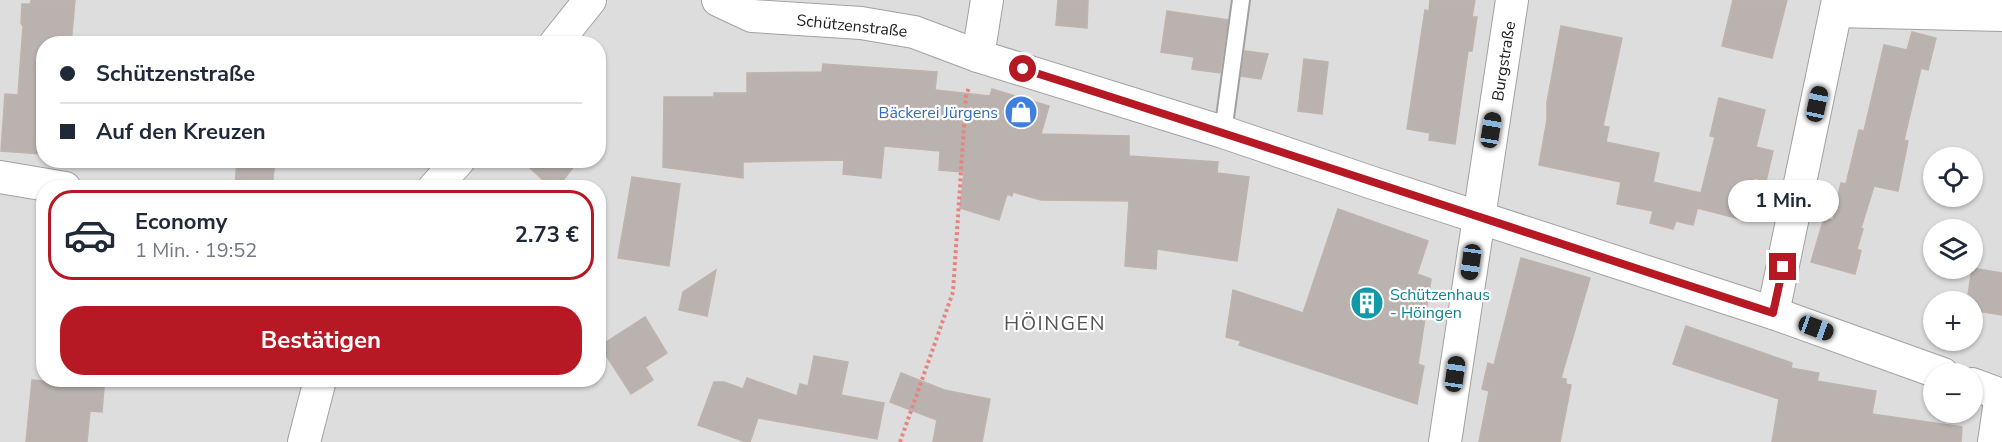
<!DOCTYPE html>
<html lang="de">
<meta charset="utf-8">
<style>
:root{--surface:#fff;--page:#f6f6f7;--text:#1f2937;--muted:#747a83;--line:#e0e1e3;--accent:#b71924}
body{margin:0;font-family:"Nunito Sans",sans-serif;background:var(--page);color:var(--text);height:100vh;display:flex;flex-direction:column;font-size:22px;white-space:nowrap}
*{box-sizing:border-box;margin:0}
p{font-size:20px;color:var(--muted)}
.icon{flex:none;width:33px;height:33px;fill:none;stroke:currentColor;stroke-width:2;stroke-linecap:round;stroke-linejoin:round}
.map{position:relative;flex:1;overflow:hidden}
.sheet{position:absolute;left:36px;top:180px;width:570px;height:207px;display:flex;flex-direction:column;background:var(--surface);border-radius:24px;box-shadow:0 2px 4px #0004}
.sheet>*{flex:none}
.guide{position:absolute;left:36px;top:36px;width:570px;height:132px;border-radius:24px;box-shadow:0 2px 4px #0004;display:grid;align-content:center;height:132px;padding:0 24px;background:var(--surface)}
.fabs{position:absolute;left:1923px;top:147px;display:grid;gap:12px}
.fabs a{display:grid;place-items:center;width:60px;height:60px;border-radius:50%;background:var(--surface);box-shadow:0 2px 4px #0004;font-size:30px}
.end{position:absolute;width:27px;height:27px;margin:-14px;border:8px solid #b71924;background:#fff;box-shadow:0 0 0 3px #fff}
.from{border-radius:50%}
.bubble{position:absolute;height:42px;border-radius:21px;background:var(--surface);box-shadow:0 2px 4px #0004;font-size:20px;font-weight:700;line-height:42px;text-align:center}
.car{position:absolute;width:18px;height:36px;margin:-18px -9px;border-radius:8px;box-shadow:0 0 4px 2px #0007;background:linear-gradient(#222 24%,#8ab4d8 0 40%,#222 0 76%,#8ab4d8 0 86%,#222 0)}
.guide b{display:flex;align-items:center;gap:21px;height:57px;font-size:22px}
.guide b+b{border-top:2px solid var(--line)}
.guide i{width:15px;height:15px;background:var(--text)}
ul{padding:10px 0 0;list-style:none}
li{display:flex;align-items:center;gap:18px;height:90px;margin:0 12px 9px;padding:0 12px;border:3px solid transparent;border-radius:24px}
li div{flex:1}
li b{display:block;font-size:22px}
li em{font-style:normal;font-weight:700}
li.current{border-color:var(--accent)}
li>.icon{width:54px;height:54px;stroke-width:1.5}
.cta{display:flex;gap:12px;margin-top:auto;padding:12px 24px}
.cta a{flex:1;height:69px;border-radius:24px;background:var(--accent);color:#fff;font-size:24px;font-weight:700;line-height:69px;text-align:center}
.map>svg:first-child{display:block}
</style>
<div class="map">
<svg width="2002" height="442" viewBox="0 0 2002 442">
<rect width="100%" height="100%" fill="#f0ece8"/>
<path fill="#dedddd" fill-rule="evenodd" d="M 0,0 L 2002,0 L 2002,442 L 0,442 ZM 44,44 L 598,44 L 598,160 L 44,160 ZM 1934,158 L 1972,158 L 1972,196 L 1934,196 ZM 44,188 L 598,188 L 598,380 L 44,380 ZM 1934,230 L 1972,230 L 1972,268 L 1934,268 ZM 1934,302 L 1972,302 L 1972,340 L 1934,340 ZM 1934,374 L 1972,374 L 1972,412 L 1934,412 Z"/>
<g fill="#b9b2ae" stroke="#bfb3ac" stroke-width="1.5">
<path d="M 31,0 L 75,0 L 71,44 L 44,44 L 41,154 L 1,151 L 5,94 L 18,95 L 23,26 L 21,23 L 22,4 L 30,4 Z"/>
<path d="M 1058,0 L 1088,0 L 1087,28 L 1056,25 Z"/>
<path d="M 1430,0 L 1475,0 L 1472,17 L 1477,17 L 1472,51 L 1468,51 L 1455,144 L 1429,140 L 1430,133 L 1407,129 L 1425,10 L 1429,11 Z"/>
<path d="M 1733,0 L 1787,0 L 1772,58 L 1722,46 Z"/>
<path d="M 1167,11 L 1228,20 L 1220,73 L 1192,69 L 1194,57 L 1161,52 Z"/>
<path d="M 1561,26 L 1622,38 L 1603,126 L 1609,127 L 1606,142 L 1659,153 L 1653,182 L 1701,193 L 1715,137 L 1710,136 L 1719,98 L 1765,110 L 1756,147 L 1773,151 L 1766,181 L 1754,178 L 1744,220 L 1697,208 L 1699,202 L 1693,225 L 1676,221 L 1673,229 L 1650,223 L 1653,211 L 1617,204 L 1621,182 L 1539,165 L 1547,120 L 1547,102 Z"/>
<path d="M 1912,32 L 1936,38 L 1928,70 L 1921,68 L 1904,140 L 1908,141 L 1898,191 L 1874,186 L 1861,228 L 1863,229 L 1857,249 L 1861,251 L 1855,274 L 1811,262 L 1824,218 L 1833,220 L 1841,183 L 1846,184 L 1859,130 L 1864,131 L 1884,45 L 1907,50 Z"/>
<path d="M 1245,51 L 1268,54 L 1261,79 L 1241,76 Z"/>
<path d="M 1304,59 L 1328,62 L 1322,114 L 1298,111 Z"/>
<path d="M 823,64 L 937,72 L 935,90 L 990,96 L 992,89 L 1049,106 L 1041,134 L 1129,136 L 1129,156 L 1218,162 L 1217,173 L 1249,177 L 1237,261 L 1157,249 L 1156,269 L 1125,266 L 1129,201 L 1041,200 L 1013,192 L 1012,196 L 1007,194 L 999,220 L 960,208 L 964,172 L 939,170 L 940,151 L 884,146 L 881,178 L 843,174 L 844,160 L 743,162 L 743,178 L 663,167 L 664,97 L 714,97 L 714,93 L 747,93 L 747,73 L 822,72 Z"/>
<path d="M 237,160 L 275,160 L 272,188 L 235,188 Z"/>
<path d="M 521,160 L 579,160 L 557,188 L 552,188 Z"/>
<path d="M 632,177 L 680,184 L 669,266 L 618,258 Z"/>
<path d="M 1338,209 L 1428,241 L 1417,274 L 1431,279 L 1418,364 L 1424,366 L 1417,404 L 1239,345 L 1241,341 L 1226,337 L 1233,290 L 1303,313 Z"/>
<path d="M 1521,258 L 1590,278 L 1561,378 L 1566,379 L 1566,384 L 1571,385 L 1560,442 L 1479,442 L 1489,391 L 1482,389 L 1488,363 L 1494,365 Z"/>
<path d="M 1972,268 L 2002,273 L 2002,315 L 1972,310 L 1972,302 L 1967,302 Z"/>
<path d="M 716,270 L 707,316 L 679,310 L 683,292 Z"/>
<path d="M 645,317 L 667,353 L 645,367 L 653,380 L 631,394 L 600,346 Z"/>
<path d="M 1686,326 L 1792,363 L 1791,368 L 1819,373 L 1817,381 L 1876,391 L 1872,414 L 1962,427 L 1961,442 L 1772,442 L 1779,399 L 1673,364 Z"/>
<path d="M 814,356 L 848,362 L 841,395 L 884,403 L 877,439 L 758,418 L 750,442 L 746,442 L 698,425 L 714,382 L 724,382 L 743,389 L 747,378 L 797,396 L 800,384 L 808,386 Z"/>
<path d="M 901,373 L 944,390 L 990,399 L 982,442 L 933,442 L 937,420 L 890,402 Z"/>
<path d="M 32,380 L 104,387 L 102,412 L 90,411 L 87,442 L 26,442 Z"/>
</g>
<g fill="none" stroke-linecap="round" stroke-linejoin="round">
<g stroke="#a1a1a1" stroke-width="20">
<path id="lane" d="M 1223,132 L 1241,0"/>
</g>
<g stroke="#a1a1a1" stroke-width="34">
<g id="street">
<path d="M 718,0 L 752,16 L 861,23 L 914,32 L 978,56 L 1223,132 L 1373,183 L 1773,313 L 1943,374"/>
<path d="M 1836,11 L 2002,15"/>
<path d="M 555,44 L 590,0"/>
<path d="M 978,56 L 987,0"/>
<path d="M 0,177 L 65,188"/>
<path d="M 434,188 L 459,160"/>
<path d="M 1773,313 L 1838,0"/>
<path d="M 1972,384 L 2002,395"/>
<path d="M 304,442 L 320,380"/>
<path d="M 1445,442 L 1512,0"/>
<path d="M 1994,442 L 2001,394"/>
</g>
</g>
<path stroke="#e9837f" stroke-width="4" stroke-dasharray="3 3" stroke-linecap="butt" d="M 900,442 L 953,292 L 966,96 L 969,87"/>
<use href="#lane" stroke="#fff" stroke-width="16"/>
<use href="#street" stroke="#fff" stroke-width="32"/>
</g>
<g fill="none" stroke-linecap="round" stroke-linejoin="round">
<path stroke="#b71924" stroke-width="8" d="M 1023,69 C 1274,148 1523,232 1773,313 L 1783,267"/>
</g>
<defs>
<g id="shop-disc" transform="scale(1.725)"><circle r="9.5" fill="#3f7fe0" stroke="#fff"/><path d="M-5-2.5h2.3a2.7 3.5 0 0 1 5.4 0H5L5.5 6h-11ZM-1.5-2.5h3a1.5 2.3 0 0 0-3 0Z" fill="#fff"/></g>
<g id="building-disc" transform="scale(1.725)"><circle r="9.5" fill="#0f9aa8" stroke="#fff"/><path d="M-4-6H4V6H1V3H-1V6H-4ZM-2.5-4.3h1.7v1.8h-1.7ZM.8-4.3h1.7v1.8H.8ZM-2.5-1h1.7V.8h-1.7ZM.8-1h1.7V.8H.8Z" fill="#fff"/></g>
</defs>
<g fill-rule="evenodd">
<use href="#shop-disc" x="1021" y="112"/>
<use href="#building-disc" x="1367" y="303"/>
</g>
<g text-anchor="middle" stroke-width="4.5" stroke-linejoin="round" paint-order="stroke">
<g font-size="16" fill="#202020" stroke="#fff">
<text transform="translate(852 25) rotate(6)" y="6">Schützenstraße</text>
<text transform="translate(1503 61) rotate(-81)" y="6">Burgstraße</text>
</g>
<g font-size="16" fill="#366cbe" stroke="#fff" text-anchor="end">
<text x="998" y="118">Bäckerei Jürgens</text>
</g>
<g font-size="16" fill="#0d838f" stroke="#fff" text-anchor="start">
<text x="1390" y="300">Schützenhaus<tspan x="1390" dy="18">- Höingen</tspan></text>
</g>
<g font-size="20" letter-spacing="1.5" fill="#535353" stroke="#fff">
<text x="1055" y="330">HÖINGEN</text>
</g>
</g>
</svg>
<div class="fabs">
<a><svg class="icon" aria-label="locate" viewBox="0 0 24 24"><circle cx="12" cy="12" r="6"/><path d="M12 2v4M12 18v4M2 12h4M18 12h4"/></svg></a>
<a><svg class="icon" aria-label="layers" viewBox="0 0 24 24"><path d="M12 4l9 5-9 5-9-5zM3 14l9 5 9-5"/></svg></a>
<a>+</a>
<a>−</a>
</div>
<i class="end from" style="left:1023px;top:69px"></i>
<i class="end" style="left:1783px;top:267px"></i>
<div class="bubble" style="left:1728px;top:180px;width:111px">1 Min.</div>
<i class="car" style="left:1817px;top:104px;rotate:12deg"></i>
<i class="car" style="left:1491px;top:130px;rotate:9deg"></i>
<i class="car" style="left:1471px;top:262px;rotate:188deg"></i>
<i class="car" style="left:1816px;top:328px;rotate:110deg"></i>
<i class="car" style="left:1455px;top:374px;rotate:8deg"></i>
<div class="guide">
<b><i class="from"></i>Schützenstraße</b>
<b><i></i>Auf den Kreuzen</b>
</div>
<section class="sheet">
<ul>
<li class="current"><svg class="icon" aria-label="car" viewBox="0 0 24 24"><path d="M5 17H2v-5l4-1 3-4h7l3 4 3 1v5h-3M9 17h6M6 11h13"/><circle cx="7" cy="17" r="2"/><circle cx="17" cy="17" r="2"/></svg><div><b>Economy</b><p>1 Min. · 19:52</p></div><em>2.73 €</em></li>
</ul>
<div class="cta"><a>Bestätigen</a></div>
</section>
</div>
